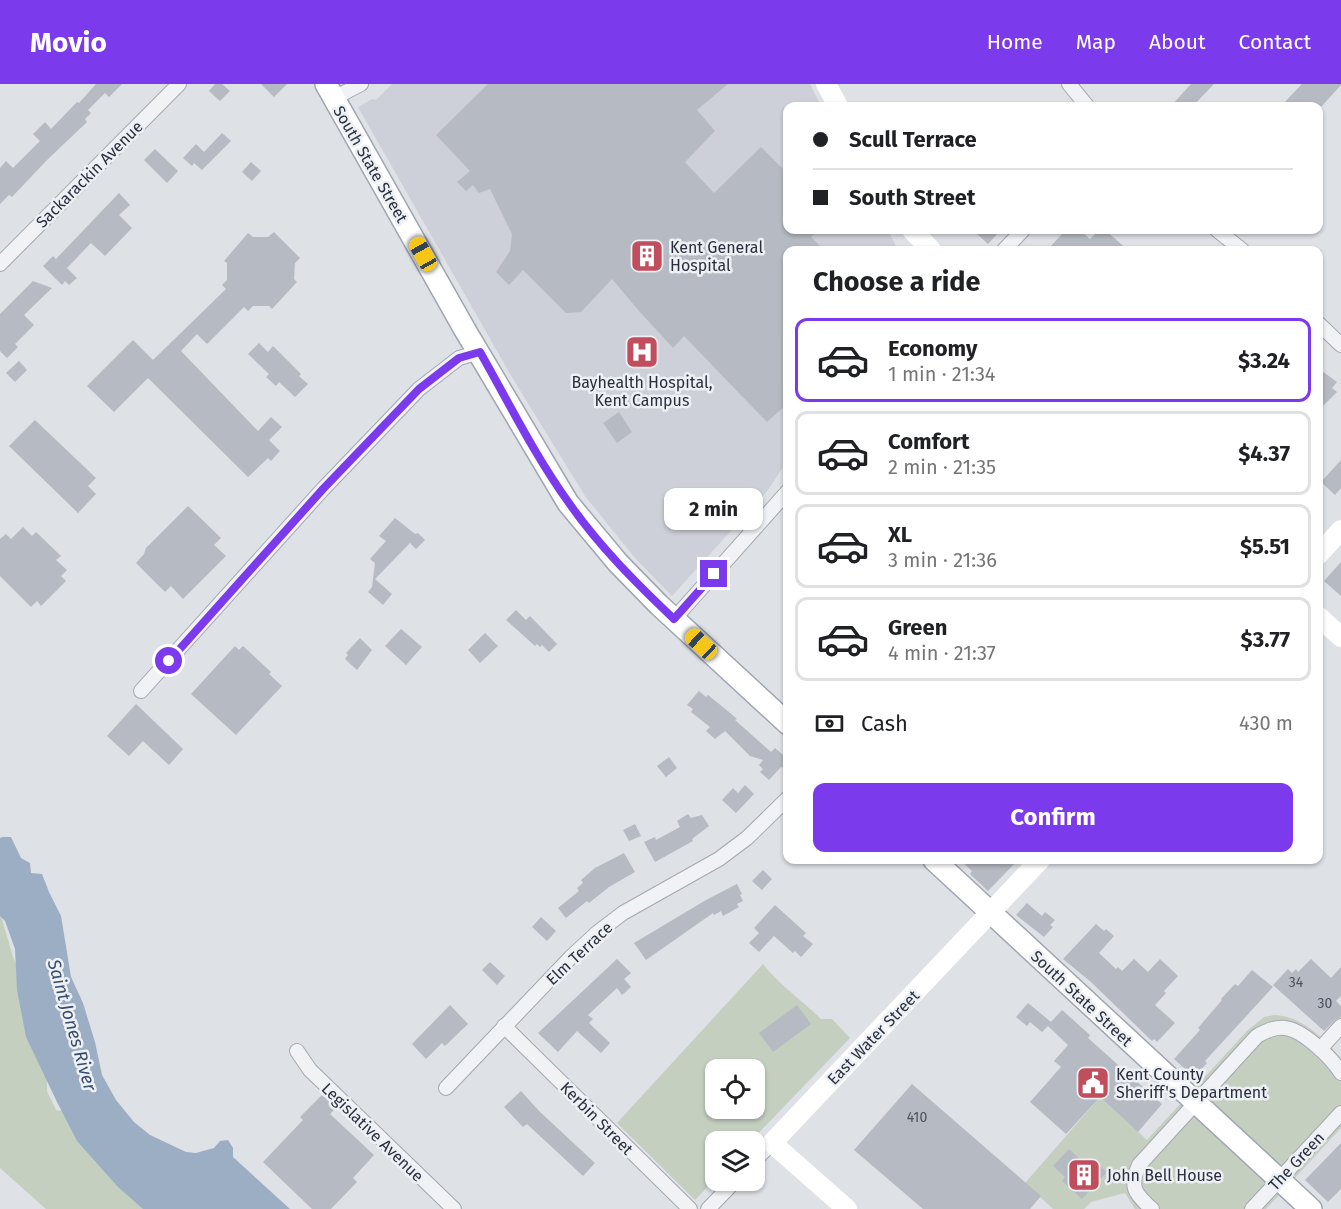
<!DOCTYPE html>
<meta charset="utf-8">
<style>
:root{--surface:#fff;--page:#f2f2f2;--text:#202124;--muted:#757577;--line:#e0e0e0;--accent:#7c3aed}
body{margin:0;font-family:"Fira Sans",sans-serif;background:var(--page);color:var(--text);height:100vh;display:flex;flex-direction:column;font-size:22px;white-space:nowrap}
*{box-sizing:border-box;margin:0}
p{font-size:20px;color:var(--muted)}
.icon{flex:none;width:33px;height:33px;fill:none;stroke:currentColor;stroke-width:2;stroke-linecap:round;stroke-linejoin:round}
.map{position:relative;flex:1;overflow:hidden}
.side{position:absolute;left:783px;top:162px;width:540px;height:618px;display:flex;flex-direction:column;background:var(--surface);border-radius:12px;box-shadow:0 2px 4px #0004}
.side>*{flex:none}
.top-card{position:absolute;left:783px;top:18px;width:540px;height:132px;border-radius:12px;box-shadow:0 2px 4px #0004;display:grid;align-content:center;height:132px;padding:0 30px;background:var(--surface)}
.controls{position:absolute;left:705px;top:975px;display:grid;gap:12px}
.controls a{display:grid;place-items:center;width:60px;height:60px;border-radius:12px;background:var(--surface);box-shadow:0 2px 4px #0004;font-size:30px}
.end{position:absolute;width:27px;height:27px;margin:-14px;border:8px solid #7c3aed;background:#fff;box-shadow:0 0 0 3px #fff}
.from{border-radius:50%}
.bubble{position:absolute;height:42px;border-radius:12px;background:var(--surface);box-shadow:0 2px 4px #0004;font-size:20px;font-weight:700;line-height:42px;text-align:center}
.car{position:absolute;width:18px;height:36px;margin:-18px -9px;border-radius:8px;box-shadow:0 0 4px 2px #0007;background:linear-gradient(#f5c518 24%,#345 0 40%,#f5c518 0 76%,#345 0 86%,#f5c518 0)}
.top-card b{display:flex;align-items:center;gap:21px;height:57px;font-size:22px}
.top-card b+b{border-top:2px solid var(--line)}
.top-card i{width:15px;height:15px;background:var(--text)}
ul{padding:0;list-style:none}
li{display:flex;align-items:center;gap:18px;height:84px;margin:0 12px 9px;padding:0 18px;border:3px solid var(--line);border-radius:12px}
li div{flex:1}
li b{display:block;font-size:22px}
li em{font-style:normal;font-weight:700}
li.current{border-color:var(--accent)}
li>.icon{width:54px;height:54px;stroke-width:1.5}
h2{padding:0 30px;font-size:27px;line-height:72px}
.pay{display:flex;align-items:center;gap:15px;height:66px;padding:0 30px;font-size:22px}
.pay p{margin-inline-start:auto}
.primary-button{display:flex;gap:12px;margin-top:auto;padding:12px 30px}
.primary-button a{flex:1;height:69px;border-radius:12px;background:var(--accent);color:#fff;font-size:24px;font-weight:700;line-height:69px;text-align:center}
header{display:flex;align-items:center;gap:36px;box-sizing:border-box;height:84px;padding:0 30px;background:var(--accent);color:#fff}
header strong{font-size:28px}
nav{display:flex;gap:33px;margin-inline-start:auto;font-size:21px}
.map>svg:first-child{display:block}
</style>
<header>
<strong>Movio</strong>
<nav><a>Home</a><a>Map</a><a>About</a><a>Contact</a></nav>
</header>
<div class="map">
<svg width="1341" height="1125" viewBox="0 0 1341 1125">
<rect width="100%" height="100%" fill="#dee1e6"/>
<path fill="#cdd0d8" d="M 392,0 L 810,0 L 821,22 L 788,22 L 788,146 L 888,146 L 898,166 L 788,166 L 787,377 L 768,406 L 672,512 L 635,474 L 585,412 L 513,295 L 358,23 L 372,15 L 376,16 Z"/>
<g fill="#c4cfc0" fill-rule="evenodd">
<path d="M 0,828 L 13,873 L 23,898 L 47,994 L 47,1007 L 56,1026 L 62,1027 L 70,1036 L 217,1125 L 46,1125 L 0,1084 Z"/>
<path d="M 763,880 C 779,901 802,916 821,935 L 832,935 L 850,954 L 751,1057 L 716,1058 L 715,1095 L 695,1116 L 617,1039 ZM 716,986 L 754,986 L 754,1024 L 716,1024 Z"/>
<path d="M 1274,931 C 1302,932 1323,954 1341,974 L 1341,1044 L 1266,1125 L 1135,1125 L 1125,1109 L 1091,1118 L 1084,1125 L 1053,1125 L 1025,1099 L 1100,1013 L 1147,1056 L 1247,947 L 1264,933 Z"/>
</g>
<path fill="#9caec3" d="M 2,753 L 11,753 L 21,774 L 30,779 L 31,789 L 42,790 L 49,808 L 61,832 L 71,893 L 83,919 L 95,958 L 102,991 L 116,1016 L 134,1038 L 150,1051 L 186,1068 L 196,1069 L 214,1064 L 220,1057 L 228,1056 L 233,1064 L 233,1073 L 290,1125 L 143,1125 L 118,1103 L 77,1057 L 57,1018 L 26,953 L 17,906 L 15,865 L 5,837 L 0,832 L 0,754 Z"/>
<g fill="#b6bac2">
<path d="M 96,0 L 122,0 L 109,13 L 105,9 L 88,26 L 91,29 L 85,35 L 87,38 L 47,76 L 12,113 L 9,111 L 0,120 L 0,84 L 6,77 L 13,84 L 40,57 L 33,50 L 45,38 L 51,45 L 77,18 L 79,19 Z"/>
<path d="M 215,0 L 222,0 L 230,7 L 220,17 L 209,7 Z"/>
<path d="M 261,0 L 287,0 L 274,13 Z"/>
<path d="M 488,0 L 728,0 L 697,26 L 715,47 L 685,78 L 714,109 L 761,63 L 788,90 L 788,146 L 819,146 L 811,153 L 824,166 L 788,166 L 788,319 L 767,338 L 684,252 L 673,264 L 639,227 L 612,195 L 581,228 L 566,229 L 523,186 L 509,201 L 496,188 L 510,167 L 512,150 L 490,105 L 479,109 L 473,101 L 466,107 L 457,98 L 470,87 L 436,51 Z"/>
<path d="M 1191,0 L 1214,0 L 1193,22 L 1171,22 Z"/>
<path d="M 1302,0 L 1341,0 L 1341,1 L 1322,22 L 1281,22 Z"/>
<path d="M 222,49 L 231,57 L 202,86 L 194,79 L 192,82 L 183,74 L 196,60 L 204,68 Z"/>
<path d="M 155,65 L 178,87 L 167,99 L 144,76 Z"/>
<path d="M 251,78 L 261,87 L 252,97 L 242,88 Z"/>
<path d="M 119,109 L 130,121 L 119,131 L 132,144 L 105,172 L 91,159 L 67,184 L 77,194 L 69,201 L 65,197 L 62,201 L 43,182 L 53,172 L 56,175 Z"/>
<path d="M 973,146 L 1001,146 L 988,160 Z"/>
<path d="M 1066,146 L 1080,146 L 1090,155 L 1099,146 L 1105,146 L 1128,166 L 1047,166 Z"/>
<path d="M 274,148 L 300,174 L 295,179 L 294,195 L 297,198 L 272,225 L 269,222 L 253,222 L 248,227 L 244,223 L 207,260 L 197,250 L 181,267 L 258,347 L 271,333 L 282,343 L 269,356 L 280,367 L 271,377 L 268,374 L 248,393 L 148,294 L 114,328 L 87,302 L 133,256 L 153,276 L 226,205 L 222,201 L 227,196 L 227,179 L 224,177 L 248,149 L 253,153 L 268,153 Z"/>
<path d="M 33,197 L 52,204 L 24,231 L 34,241 L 15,260 L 18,263 L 7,274 L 0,267 L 0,230 Z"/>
<path d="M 259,259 L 268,268 L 273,262 L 301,290 L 299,292 L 308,300 L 295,313 L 279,298 L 276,302 L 266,293 L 269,290 L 248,270 Z"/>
<path d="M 19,277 L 27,286 L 15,298 L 6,289 Z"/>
<path d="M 1318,284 L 1337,298 L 1332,304 L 1337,308 L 1318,327 Z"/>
<path d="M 619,328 L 632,348 L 617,359 L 603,339 Z"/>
<path d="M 35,336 L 96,394 L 88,402 L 96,410 L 78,429 L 9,362 Z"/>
<path d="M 1341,376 L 1341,404 L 1335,411 L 1321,398 Z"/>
<path d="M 188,422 L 221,454 L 214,461 L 226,472 L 183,515 L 171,502 L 165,508 L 136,479 L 144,470 L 146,464 Z"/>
<path d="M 395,434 L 415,450 L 418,449 L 425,456 L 416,465 L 410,459 L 375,495 L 392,510 L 383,521 L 368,508 L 372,503 L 375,479 L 370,475 L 386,457 L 379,452 Z"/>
<path d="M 23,443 L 32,452 L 36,448 L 61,472 L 56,476 L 67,486 L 61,492 L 66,497 L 41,522 L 37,517 L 31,523 L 0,492 L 0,455 L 6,450 L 11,455 Z"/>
<path d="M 1341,478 L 1341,512 L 1324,497 Z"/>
<path d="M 516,526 L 526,536 L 530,532 L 557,560 L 549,568 L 542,561 L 540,563 L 537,560 L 535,562 L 506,536 Z"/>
<path d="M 401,545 L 422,563 L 406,581 L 385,562 Z"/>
<path d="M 485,549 L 498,562 L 480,579 L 468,566 Z"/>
<path d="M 360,554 L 372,566 L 357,586 L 345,575 L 348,571 L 346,569 Z"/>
<path d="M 235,562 L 239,566 L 243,562 L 271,588 L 269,590 L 282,602 L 236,651 L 191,610 Z"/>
<path d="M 699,607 L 706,613 L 708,611 L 729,628 L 737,635 L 735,636 L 771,668 L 775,664 L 788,675 L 784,680 L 788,685 L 781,683 L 769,696 L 760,688 L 763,685 L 759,681 L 763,676 L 750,672 L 725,647 L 715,655 L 706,647 L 710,643 L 691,628 L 693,625 L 687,621 Z"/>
<path d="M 136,620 L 183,665 L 169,681 L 143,657 L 129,672 L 107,652 Z"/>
<path d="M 669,673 L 677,684 L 666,693 L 657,682 Z"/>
<path d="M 745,701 L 754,710 L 736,729 L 722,716 L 733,704 L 738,709 Z"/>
<path d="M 688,730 L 691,734 L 702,731 L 709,742 L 692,755 L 693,757 L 655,778 L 644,758 L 655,753 L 656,756 L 680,743 L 677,737 Z"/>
<path d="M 635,740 L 641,752 L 629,757 L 623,746 Z"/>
<path d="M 624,769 L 635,788 L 609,803 L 589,819 L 587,817 L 566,834 L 558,824 L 579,807 L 577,804 L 583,799 L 581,796 L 595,784 Z"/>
<path d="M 960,776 L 1018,776 L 988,807 L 970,790 L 972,787 Z"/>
<path d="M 763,786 L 772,795 L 762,806 L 752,797 Z"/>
<path d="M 737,800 L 742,810 L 740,811 L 743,817 L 737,820 L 739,823 L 723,832 L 721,827 L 714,831 L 713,829 L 646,876 L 634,859 L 706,816 Z"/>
<path d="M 1027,819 L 1042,832 L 1045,828 L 1055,836 L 1050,841 L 1053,843 L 1044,853 L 1016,831 Z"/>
<path d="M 775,821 L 806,849 L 803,852 L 813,860 L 801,873 L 795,867 L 793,869 L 774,852 L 759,868 L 749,859 L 759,849 L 754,844 Z"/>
<path d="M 541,833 L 556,847 L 547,857 L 532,843 Z"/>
<path d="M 1096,840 L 1104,847 L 1106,845 L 1114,852 L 1099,869 L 1116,885 L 1118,883 L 1122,887 L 1134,875 L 1148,888 L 1160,875 L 1178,892 L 1164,907 L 1166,909 L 1155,921 L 1175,939 L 1157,958 L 1154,955 L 1152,957 L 1091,898 L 1063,875 Z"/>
<path d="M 617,875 L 631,889 L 624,895 L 631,903 L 622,911 L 617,904 L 588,931 L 593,935 L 589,939 L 610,959 L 601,969 L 577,947 L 558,968 L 538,949 Z"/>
<path d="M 1311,875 L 1331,894 L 1341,883 L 1341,912 L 1336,917 L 1341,922 L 1341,933 L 1335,936 L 1324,947 L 1273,901 L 1288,885 L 1292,889 L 1296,885 L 1298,888 Z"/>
<path d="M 490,878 L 505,892 L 497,901 L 482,886 Z"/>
<path d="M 1252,886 L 1273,903 L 1205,977 L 1207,979 L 1194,993 L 1174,975 L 1200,946 L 1198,944 L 1222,916 L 1221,915 L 1235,900 L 1238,902 Z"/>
<path d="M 1028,919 L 1051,938 L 1062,926 L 1090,951 L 1088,954 L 1162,1020 L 1138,1048 L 1100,1013 L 1066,1050 L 1030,1018 L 1061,983 L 1054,977 L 1068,961 L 1048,942 L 1042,948 L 1030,938 L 1027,942 L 1016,933 Z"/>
<path d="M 450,921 L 468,940 L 445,962 L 442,959 L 426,975 L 412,960 Z"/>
<path d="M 797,921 L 811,940 L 773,968 L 759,949 Z"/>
<path d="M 912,1000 L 1041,1112 L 1030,1125 L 923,1125 L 854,1066 Z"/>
<path d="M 521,1007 L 539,1027 L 595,1079 L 583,1092 L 527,1040 L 523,1043 L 504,1023 Z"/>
<path d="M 322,1011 L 336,1024 L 330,1030 L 374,1071 L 353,1094 L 357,1098 L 331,1125 L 312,1125 L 263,1078 L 303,1036 L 300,1033 Z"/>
<path d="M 1341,1059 L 1341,1105 L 1328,1118 L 1305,1096 Z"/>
<path d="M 1069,1065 L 1091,1086 L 1097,1080 L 1107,1088 L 1082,1115 L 1062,1097 L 1065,1093 L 1053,1082 Z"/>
</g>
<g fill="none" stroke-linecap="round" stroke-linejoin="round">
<g stroke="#a4a8b0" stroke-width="16">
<g id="street">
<path d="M 1069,0 L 1087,22"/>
<path d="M 334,14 L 361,0"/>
<path d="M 1217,146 L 1242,166"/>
<path d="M 1004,166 L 1023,146"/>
<path d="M 0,180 L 179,0"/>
<path d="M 1318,239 L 1341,261"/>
<path d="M 674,535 L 788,407"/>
<path d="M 141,607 L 323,405 L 419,305 L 459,274 L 480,268"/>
<path d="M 504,942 L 690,1125"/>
<path d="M 1320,965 L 1341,942"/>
<path d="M 297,967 L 310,986 L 454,1125"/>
<path d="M 446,1004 L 571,873 L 598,848 L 623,829 L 719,775 L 747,754 L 788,714"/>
<path d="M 754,1077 L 772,1059"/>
<path d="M 708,1125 L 736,1096"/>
<path d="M 1152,1125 C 1135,1110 1129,1103 1139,1081 L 1257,952 C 1266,947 1274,943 1285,944 C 1303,946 1332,974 1341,989"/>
<path d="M 1252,1125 L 1341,1029"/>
</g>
</g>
<g stroke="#9fa5b1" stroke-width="24">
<g id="primary">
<path d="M 326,0 L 465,246 L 568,419 L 618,479 L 659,521 L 788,640"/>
<path d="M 934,776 L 1311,1125"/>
</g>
</g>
<use href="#street" stroke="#f0f2f5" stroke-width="14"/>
<g stroke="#fff" stroke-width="20">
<path d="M 826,0 L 838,22"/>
<path d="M 912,146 L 931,166"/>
<path d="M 1318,471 L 1341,446"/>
<path d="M 1318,532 L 1341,553"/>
<path d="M 847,1125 L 772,1059 L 1040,776"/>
</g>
<use href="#primary" stroke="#fff" stroke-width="21"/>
</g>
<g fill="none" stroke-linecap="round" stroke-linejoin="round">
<path stroke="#7c3aed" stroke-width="8" d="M 169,577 L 323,405 L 419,305 L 459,274 L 480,268 C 509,319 535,372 569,419 C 599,462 636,499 674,535 L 714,490"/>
</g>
<defs>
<g id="building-square" transform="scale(1.725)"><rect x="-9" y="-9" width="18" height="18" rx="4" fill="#c04e5c" stroke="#edf0f4"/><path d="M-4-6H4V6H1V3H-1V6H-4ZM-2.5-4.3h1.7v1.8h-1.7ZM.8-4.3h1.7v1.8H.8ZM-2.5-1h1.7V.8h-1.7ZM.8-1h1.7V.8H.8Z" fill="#fff"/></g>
<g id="hospital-square" transform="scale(1.725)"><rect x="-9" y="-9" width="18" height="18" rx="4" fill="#c04e5c" stroke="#edf0f4"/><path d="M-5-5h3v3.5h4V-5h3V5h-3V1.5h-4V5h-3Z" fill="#fff"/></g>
<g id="civic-square" transform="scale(1.725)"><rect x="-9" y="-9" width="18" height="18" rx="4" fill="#c04e5c" stroke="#edf0f4"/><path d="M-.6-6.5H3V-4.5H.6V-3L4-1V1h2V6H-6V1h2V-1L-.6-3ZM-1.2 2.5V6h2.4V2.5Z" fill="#fff"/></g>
</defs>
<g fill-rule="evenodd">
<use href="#building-square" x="647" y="172"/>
<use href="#hospital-square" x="642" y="268"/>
<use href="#civic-square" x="1093" y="999"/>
<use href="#building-square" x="1084" y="1091"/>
</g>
<g text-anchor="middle" stroke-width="5" stroke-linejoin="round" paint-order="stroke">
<g font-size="14" fill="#4c525e">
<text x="1296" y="903">34</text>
<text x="1325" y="924">30</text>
<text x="917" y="1038">410</text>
</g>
<g font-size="16" fill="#292f3c" stroke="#edf0f4">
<text transform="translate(371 80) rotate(60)" y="6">South State Street</text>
<text transform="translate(89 90) rotate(-45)" y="6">Sackarackin Avenue</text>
<text transform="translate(579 869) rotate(-43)" y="6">Elm Terrace</text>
<text transform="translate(1082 914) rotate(43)" y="6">South State Street</text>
<text transform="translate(873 953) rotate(-46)" y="6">East Water Street</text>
<text transform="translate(597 1034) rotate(45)" y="6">Kerbin Street</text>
<text transform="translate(373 1048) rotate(44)" y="6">Legislative Avenue</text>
<text transform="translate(1296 1077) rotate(-47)" y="6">The Green</text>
</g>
<g font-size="16" fill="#292f3c" stroke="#edf0f4" text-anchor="start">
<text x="670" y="169">Kent General<tspan x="670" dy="18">Hospital</tspan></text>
<text x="642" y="304" text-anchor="middle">Bayhealth Hospital,<tspan x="642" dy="18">Kent Campus</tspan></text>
<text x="1116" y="996">Kent County<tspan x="1116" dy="18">Sheriff's Department</tspan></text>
<text x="1107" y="1097">John Bell House</text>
</g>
<g font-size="18" font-style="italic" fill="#374d6b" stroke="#edf0f4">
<text transform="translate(72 941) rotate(74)" y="6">Saint Jones River</text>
</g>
</g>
</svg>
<div class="controls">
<a><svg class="icon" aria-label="locate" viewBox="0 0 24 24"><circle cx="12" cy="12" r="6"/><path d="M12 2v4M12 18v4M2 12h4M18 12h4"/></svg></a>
<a><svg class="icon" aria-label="layers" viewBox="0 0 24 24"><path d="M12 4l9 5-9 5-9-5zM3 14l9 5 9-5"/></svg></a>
</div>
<i class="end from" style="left:169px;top:577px"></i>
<i class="end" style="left:714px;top:490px"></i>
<div class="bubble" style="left:664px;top:404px;width:99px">2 min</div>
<i class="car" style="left:423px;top:170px;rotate:331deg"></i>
<i class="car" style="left:701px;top:560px;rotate:313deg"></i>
<div class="top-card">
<b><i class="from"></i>Scull Terrace</b>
<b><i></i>South Street</b>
</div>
<section class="side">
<h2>Choose a ride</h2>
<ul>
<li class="current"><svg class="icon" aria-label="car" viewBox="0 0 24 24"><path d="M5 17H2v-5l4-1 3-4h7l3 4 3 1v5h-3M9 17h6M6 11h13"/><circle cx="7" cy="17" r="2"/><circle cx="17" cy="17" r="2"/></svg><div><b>Economy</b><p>1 min · 21:34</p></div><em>$3.24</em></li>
<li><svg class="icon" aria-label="car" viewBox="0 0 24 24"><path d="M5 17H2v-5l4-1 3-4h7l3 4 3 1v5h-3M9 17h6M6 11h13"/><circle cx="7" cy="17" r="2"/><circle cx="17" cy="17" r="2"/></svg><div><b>Comfort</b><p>2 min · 21:35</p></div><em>$4.37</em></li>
<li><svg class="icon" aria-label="car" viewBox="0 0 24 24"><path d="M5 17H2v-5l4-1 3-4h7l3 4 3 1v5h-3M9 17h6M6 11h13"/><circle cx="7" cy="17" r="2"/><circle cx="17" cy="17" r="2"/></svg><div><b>XL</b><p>3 min · 21:36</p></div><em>$5.51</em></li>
<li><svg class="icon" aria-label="car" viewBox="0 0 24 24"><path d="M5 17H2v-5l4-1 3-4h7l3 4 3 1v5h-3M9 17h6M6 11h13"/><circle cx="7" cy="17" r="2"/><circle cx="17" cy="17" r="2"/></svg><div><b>Green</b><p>4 min · 21:37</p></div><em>$3.77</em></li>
</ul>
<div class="pay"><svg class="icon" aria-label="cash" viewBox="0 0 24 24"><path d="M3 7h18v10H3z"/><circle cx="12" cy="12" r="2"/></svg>Cash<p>430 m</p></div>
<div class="primary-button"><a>Confirm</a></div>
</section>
</div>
